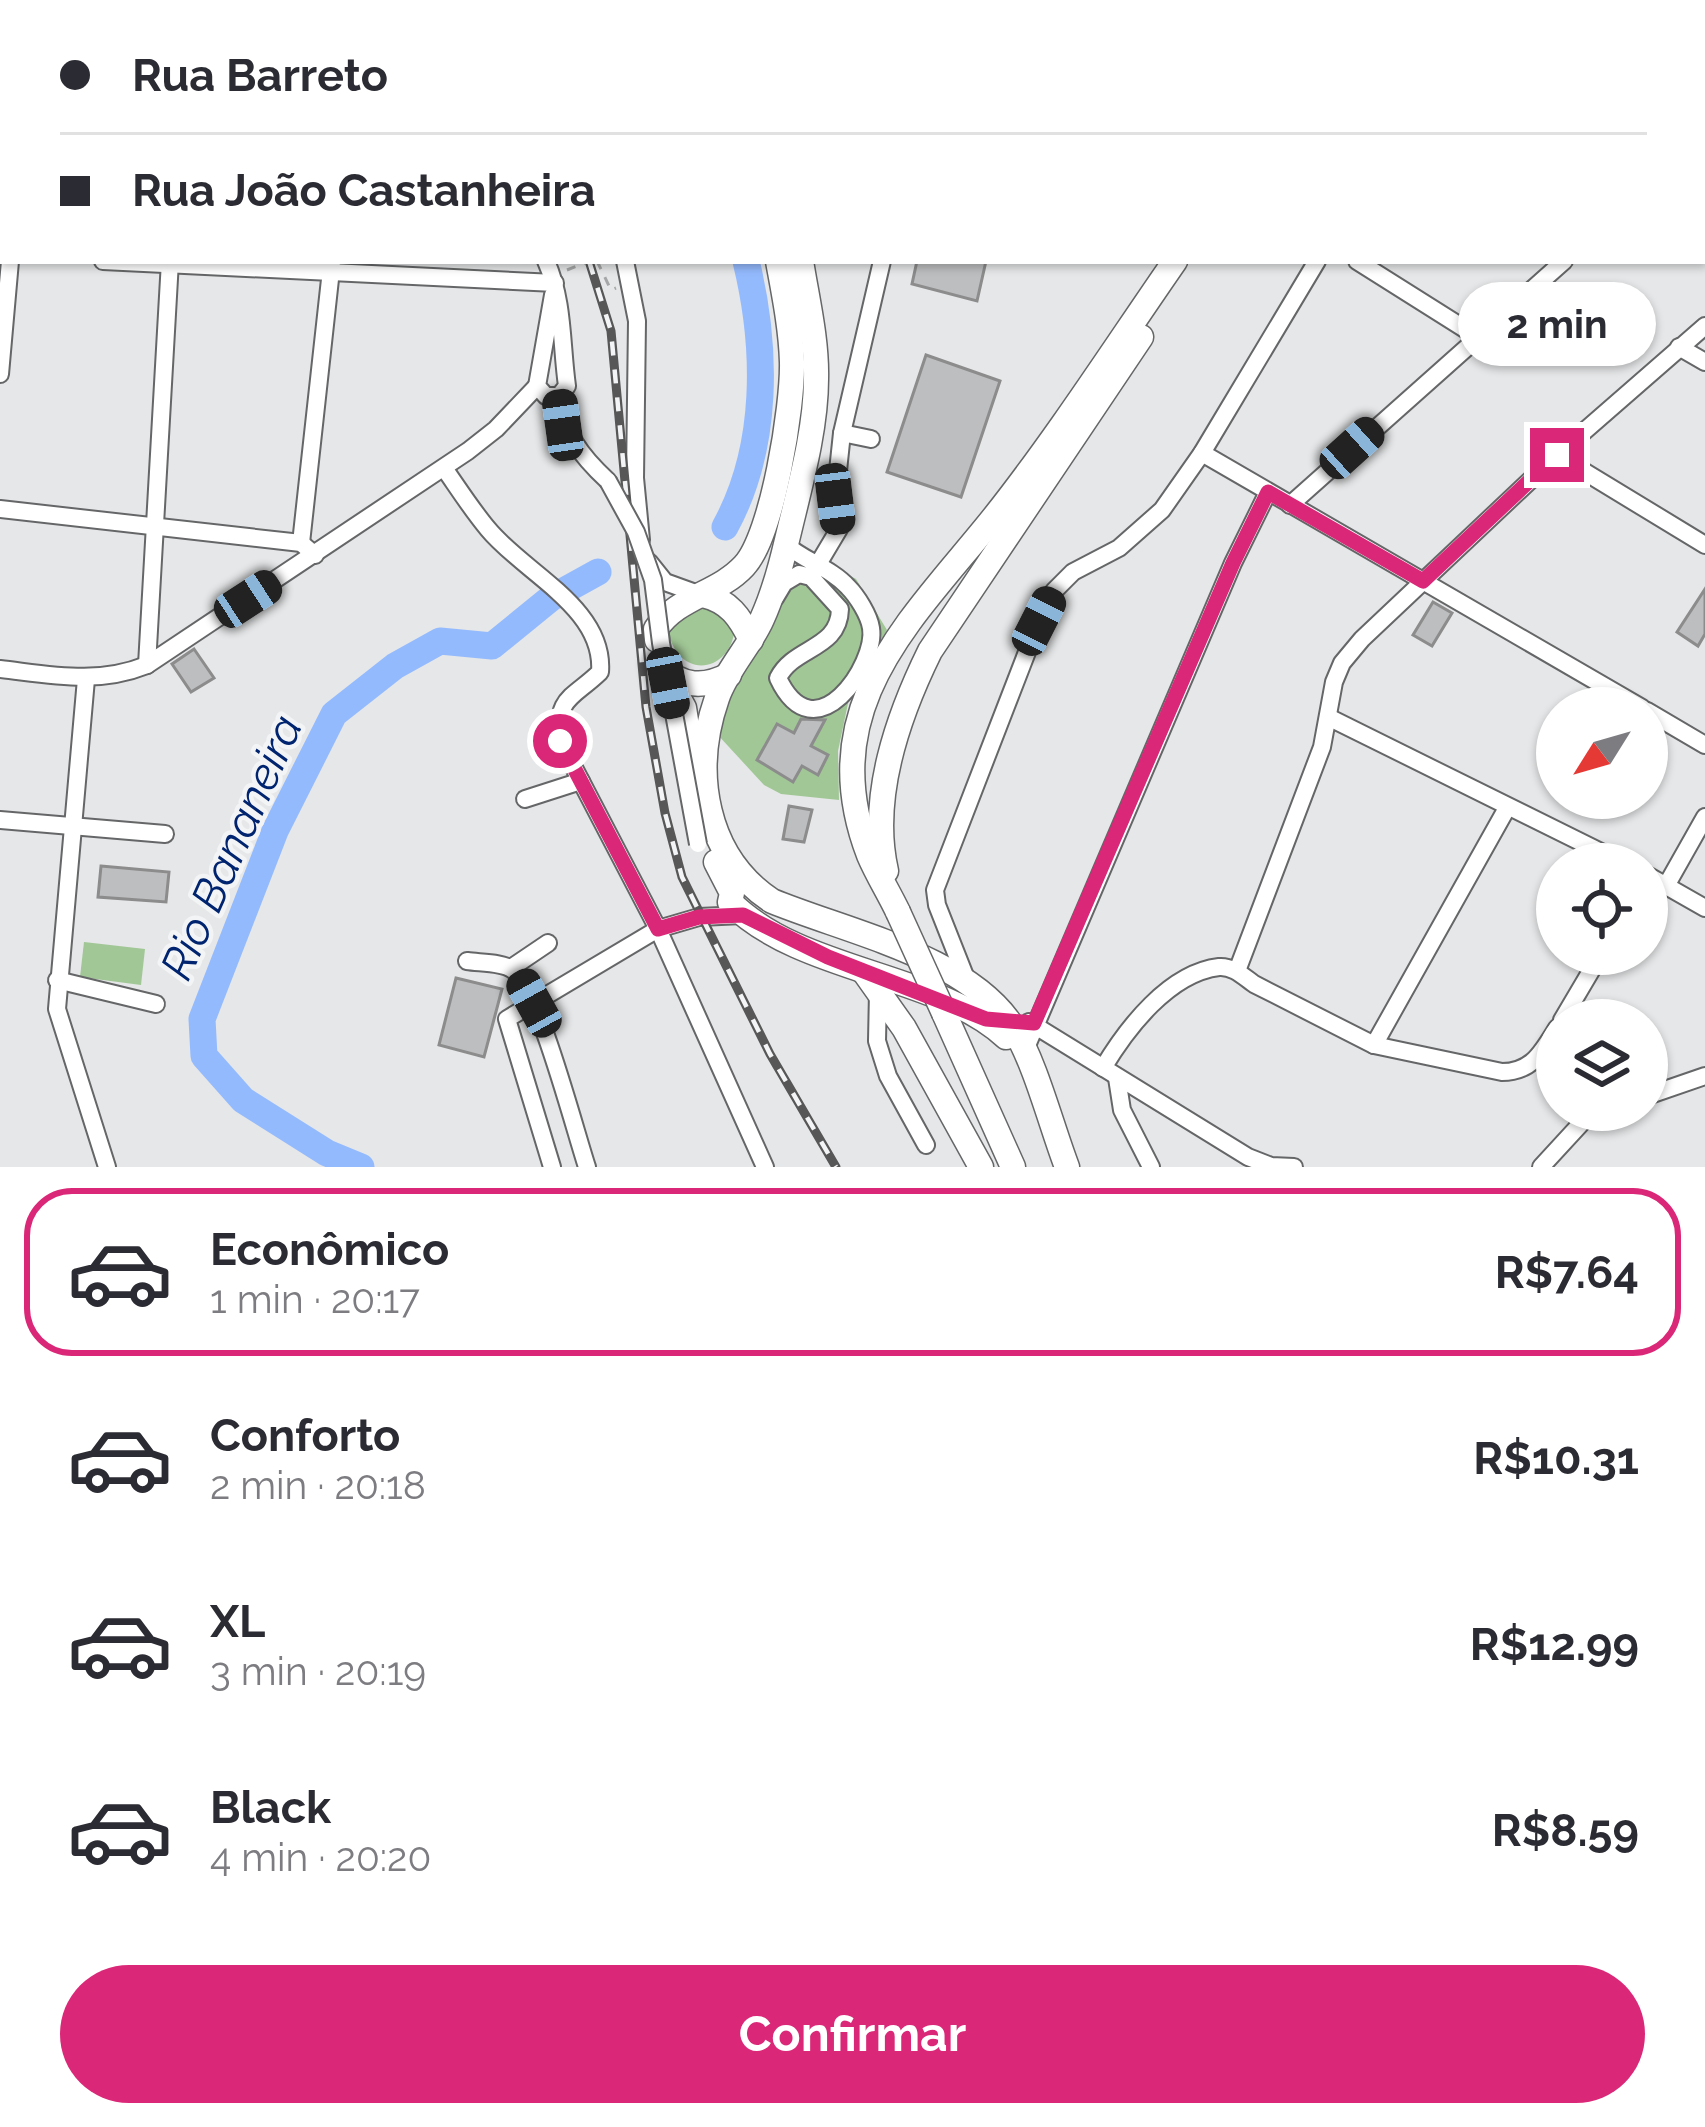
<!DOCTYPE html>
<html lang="pt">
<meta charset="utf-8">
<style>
:root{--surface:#fff;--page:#f7f7f7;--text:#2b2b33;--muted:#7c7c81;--line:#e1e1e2;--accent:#db2777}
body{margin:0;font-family:Raleway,sans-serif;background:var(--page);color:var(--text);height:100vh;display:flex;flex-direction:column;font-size:45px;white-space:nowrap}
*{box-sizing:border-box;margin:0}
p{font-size:39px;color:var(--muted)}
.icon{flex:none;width:66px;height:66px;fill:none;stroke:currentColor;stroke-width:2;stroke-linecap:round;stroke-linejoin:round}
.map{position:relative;height:1167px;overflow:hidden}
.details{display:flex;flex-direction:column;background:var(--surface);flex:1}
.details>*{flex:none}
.guide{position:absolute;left:0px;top:0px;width:1707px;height:264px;box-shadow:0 3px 9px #0004;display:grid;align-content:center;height:264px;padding:0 60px;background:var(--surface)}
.needle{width:78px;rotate:233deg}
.tools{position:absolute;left:1536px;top:687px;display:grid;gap:24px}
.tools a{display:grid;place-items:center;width:132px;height:132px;border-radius:50%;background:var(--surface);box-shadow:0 3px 9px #0004;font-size:60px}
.end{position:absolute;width:54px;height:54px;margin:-27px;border:15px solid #db2777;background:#fff;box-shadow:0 0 0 6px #fff}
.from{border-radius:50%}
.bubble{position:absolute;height:84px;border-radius:42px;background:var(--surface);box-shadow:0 3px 9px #0004;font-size:39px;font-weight:700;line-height:84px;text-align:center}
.car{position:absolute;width:36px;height:72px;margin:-36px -18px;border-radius:15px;box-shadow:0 0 9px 3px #0007;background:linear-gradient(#222 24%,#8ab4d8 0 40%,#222 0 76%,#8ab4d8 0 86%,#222 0)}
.guide b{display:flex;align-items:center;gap:42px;height:114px;font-size:45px}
.guide b+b{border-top:3px solid var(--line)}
.guide i{width:30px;height:30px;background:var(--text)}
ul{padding:21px 0 0;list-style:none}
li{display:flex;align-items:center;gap:36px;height:168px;margin:0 24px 18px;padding:0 36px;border:6px solid transparent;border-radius:48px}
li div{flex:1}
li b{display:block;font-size:45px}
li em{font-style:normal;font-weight:700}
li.active{border-color:var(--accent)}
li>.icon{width:108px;height:108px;stroke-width:1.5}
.primary-button{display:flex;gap:24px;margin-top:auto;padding:24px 60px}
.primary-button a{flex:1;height:138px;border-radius:72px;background:var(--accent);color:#fff;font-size:48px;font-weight:700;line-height:138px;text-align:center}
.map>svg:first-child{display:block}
</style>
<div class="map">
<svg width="1705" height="1167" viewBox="0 0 1705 1167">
<rect width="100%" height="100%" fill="#e6e7e8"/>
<g fill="#a1c796">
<path d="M 800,547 L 856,579 L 887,630 L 851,689 L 838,751 L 839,800 L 781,794 L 764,785 L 717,734 L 722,710 L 798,566 Z"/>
<path d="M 693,596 L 735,627 C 731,678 669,681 667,619 Z"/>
<path d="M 84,942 L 145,949 L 141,985 L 80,977 Z"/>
</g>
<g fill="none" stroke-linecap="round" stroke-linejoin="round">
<g stroke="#94bafe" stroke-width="27">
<path d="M 681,0 L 682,3"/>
<path d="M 725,527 C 769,447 767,347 746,261"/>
<path d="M 361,1167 L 327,1153 L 243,1100 L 204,1056 L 202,1019 L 275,831 L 334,714 L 395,666 L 440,641 L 492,646 L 551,598 L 598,572"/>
</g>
</g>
<g fill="#bdbebf" stroke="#8c8c8d" stroke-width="3">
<path d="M 917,261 L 986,261 L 977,301 L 912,284 Z"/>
<path d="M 926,355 L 1000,381 L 961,497 L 887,472 Z"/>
<path d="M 1705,589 L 1705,634 L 1698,646 L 1677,632 Z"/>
<path d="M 1433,602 L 1452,613 L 1432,646 L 1413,635 Z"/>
<path d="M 194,649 L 214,678 L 191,692 L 172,664 Z"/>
<path d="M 801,719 L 825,720 L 811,746 L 828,755 L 818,775 L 802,766 L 793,782 L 757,760 L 777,724 L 794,733 Z"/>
<path d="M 789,806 L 812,810 L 804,842 L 783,839 Z"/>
<path d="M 101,866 L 169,872 L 166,902 L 98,897 Z"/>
<path d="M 456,978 L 502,989 L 484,1057 L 439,1045 Z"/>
</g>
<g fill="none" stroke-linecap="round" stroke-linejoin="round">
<g stroke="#656667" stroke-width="20">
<g id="minor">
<path d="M 398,0 L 399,3"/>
<path d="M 469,0 L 471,3"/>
<path d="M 560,0 L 561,3"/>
<path d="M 1319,3 L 1321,0"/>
<path d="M 0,34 L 3,34"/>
<path d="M 103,261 L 555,283"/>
<path d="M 546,261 C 564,302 561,343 567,386 L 559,396"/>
<path d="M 625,261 L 637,321 L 635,478 L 641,540"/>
<path d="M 1357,261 L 1476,336"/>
<path d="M 553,295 L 537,386 L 546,396 L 559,396"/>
<path d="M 1679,347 L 1705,362"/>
<path d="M 0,374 L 10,261"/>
<path d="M 559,396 C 565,435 580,455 608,481"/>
<path d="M 842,433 L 871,439"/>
<path d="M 1202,453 L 1642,708"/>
<path d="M 1557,455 L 1705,545"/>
<path d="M 444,468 C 458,488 472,510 488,529 C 524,573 605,608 600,672 C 572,699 556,696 560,741 L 658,929 L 765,1167"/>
<path d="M 1290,505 L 1564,261"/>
<path d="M 0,509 L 301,543 L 315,555"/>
<path d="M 301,543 L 332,261"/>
<path d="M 649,562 L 665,582 L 701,595"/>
<path d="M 811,576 L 839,529 L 835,499 L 842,433 L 882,261"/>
<path d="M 775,598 L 784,583 L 799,574 L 811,577 L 840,609 C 839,650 794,646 778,678 C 815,757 877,664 871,628 C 869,615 857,596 848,587 C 832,569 805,561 786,545"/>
<path d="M 147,665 L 170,261"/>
<path d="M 0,669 C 52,675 97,685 147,665 L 468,451 L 496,429 L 537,386"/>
<path d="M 86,679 L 57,1009 L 107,1167"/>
<path d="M 1647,711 L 1705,745"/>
<path d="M 1328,717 L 1625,864"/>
<path d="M 525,799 L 581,781"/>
<path d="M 0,820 L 165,834"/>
<path d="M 1647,875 L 1705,908"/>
<path d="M 1666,886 L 1705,817"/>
<path d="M 467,961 C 480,963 503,962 513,970 C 538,988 575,1131 587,1167"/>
<path d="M 511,968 L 548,943"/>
<path d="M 1237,971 L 1322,747 L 1334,682 L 1342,663 L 1362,639 L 1557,455 L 1705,326"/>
<path d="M 57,980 L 156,1004"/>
<path d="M 967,981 L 937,905 L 935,890 L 1039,621 L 1054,591 L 1073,572 L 1119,548 L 1162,510 L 1202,453 L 1317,261"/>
<path d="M 878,992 L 877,1041 L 888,1076 L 926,1145"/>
<path d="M 1562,1020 L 1601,954"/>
<path d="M 1029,1022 L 1248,1157 L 1271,1166 L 1294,1167"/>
<path d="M 1374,1045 L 1507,808"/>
<path d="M 1025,1050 L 1233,563 L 1268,492"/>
<path d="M 1103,1068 C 1127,1028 1169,973 1219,967 C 1233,966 1243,976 1254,984 L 1374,1045 L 1502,1072 C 1532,1072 1542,1052 1557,1028"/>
<path d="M 1117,1078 L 1122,1110 L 1151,1167"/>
<path d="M 1647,1096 L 1705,1076"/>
<path d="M 552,1167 L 507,1019 L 658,929 L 699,917 L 743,915"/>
<path d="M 1541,1167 L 1587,1117 L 1608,1110"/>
</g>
</g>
<g stroke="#656667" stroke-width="27">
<g id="highway">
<path d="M 721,0 L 721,3"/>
<path d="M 744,0 L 745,3"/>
<path d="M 1362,3 L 1366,0"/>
<path d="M 1392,3 L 1395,0"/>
<path d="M 801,261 C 807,299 817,340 816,379 C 816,431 799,489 787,540 C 781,566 773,595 762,619 C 750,646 727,669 717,698 C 691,772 705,857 772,901 C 847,932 970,957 1014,1029 C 1035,1062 1052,1128 1067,1167"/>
<path d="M 703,595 C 729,601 740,617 751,640"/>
<path d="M 657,640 L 656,629 C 677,597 718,594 744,566 C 773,535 793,405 792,362 C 791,328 784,294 778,261"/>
<path d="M 662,667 C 682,687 704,688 729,675"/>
<path d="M 665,673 L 684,708 L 694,770"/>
<path d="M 716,862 L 732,893 L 730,902 C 800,973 937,973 1006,1037"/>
<path d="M 886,871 C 869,797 898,716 930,651 L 1141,337"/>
<path d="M 898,912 C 889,893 877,874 869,855 C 812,706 912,620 995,516 C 1059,435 1116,346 1175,261"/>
<path d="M 865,973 L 904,1028 L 981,1167"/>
<path d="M 944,1013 L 1013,1167"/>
</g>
</g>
<path stroke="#a5a6a7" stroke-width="3" stroke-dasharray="9 9" stroke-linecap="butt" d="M 597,261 L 611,290 L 616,288"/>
<use href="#minor" stroke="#fff" stroke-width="16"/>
<use href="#highway" stroke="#fff" stroke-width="24"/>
<g stroke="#575758" stroke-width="9">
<g id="rail">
<path d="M 432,0 L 434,3"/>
<path d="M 589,261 L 611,331 L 646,707 L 665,813 L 682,877 L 770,1054 L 836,1167"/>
</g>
</g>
<use href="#rail" stroke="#f3f4f5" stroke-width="4.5" stroke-dasharray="14" stroke-linecap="butt"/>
<g stroke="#656667" stroke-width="20" stroke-linecap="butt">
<path id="minor-bridge" d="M 608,481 L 636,532 L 653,580 L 661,643 L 698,844"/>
</g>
<g stroke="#656667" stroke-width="27" stroke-linecap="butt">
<path id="highway-bridge" d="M 898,912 L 944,1013"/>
</g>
<path stroke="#a5a6a7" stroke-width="3" stroke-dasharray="9 9" stroke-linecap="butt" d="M 567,270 L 590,261"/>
<use href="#minor-bridge" stroke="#fff" stroke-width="16"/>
<use href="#highway-bridge" stroke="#fff" stroke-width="24"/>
</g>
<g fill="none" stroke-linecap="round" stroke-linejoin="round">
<path stroke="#db2777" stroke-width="15" d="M 560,741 L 658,929 L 699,917 L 743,915 L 828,957 L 986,1019 L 1034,1023 L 1233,563 L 1268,492 L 1423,581 L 1557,455"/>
</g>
<g text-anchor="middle" stroke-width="9" stroke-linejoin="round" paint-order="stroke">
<g font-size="45" font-style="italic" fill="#00246f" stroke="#f3f4f5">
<text transform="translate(231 847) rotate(-66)" y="16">Rio Bananeira</text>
</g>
</g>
</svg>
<div class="tools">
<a><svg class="needle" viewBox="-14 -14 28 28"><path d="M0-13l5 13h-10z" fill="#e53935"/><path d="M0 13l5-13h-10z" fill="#7c7c81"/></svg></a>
<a><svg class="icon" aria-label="locate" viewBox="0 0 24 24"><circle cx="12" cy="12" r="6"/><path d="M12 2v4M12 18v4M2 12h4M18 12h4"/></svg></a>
<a><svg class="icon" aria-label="layers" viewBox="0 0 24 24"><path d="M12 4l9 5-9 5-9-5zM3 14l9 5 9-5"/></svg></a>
</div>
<i class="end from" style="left:560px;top:741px"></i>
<i class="end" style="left:1557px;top:455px"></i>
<div class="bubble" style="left:1458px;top:282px;width:198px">2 min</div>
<i class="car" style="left:563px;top:425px;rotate:352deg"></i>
<i class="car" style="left:1352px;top:448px;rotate:48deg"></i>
<i class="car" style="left:835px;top:499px;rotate:173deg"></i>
<i class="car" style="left:248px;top:599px;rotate:57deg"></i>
<i class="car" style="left:1039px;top:621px;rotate:27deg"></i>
<i class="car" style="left:668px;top:683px;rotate:169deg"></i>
<i class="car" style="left:534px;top:1003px;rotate:331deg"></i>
<div class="guide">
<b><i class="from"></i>Rua Barreto</b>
<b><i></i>Rua João Castanheira</b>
</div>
</div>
<section class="details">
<ul>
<li class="active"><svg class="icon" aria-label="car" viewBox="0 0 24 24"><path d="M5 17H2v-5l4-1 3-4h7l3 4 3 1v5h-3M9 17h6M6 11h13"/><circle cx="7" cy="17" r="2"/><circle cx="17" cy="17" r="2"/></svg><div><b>Econômico</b><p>1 min · 20:17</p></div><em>R$7.64</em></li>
<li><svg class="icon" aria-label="car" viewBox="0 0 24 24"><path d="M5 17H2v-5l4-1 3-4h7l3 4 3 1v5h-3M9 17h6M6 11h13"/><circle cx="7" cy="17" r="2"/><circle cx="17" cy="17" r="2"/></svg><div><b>Conforto</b><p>2 min · 20:18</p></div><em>R$10.31</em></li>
<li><svg class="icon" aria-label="car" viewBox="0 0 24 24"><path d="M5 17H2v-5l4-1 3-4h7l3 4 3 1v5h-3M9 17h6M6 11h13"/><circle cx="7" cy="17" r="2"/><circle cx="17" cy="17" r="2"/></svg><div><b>XL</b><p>3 min · 20:19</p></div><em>R$12.99</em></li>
<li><svg class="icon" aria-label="car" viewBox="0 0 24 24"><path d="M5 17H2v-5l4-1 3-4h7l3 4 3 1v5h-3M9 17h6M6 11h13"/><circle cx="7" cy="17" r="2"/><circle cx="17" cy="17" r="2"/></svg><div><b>Black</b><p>4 min · 20:20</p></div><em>R$8.59</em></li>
</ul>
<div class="primary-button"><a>Confirmar</a></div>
</section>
